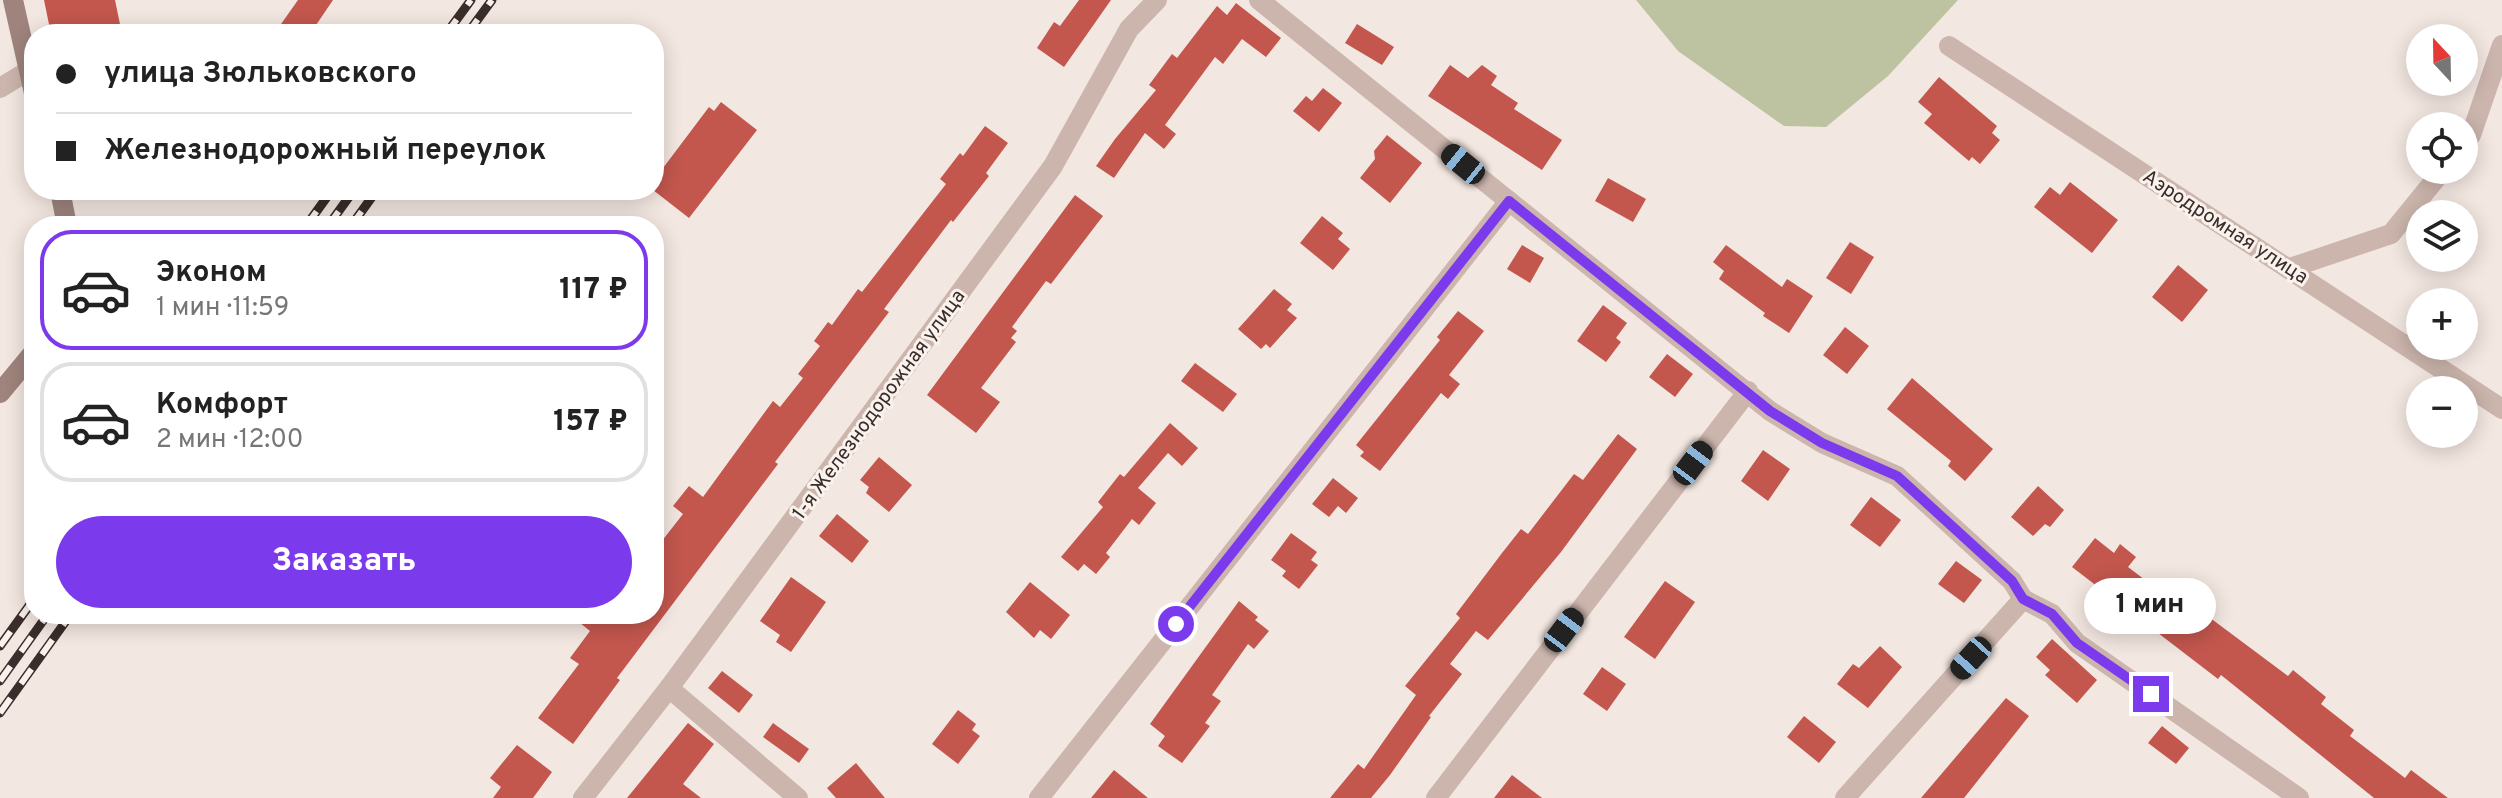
<!DOCTYPE html>
<html lang="ru">
<meta charset="utf-8">
<style>
:root{--surface:#fff;--page:#f2f2f2;--text:#222;--muted:#767676;--line:#e0e0e0;--accent:#7c3aed}
body{margin:0;font-family:Overpass,sans-serif;background:var(--page);color:var(--text);height:100vh;display:flex;flex-direction:column;font-size:30px;white-space:nowrap}
*{box-sizing:border-box;margin:0}
p{font-size:26px;color:var(--muted)}
.icon{flex:none;width:44px;height:44px;fill:none;stroke:currentColor;stroke-width:2;stroke-linecap:round;stroke-linejoin:round}
.map{position:relative;flex:1;overflow:hidden}
.details{position:absolute;left:24px;top:216px;width:640px;height:408px;display:flex;flex-direction:column;background:var(--surface);border-radius:32px;box-shadow:0 4px 20px #0003}
.details>*{flex:none}
.hud{position:absolute;left:24px;top:24px;width:640px;height:176px;border-radius:32px;box-shadow:0 4px 20px #0003;display:grid;align-content:center;height:176px;padding:0 32px;background:var(--surface)}
.needle{width:52px;rotate:338deg}
.fabs{position:absolute;left:2406px;top:24px;display:grid;gap:16px}
.fabs a{display:grid;place-items:center;width:72px;height:72px;border-radius:50%;background:var(--surface);box-shadow:0 4px 20px #0003;font-size:40px}
.end{position:absolute;width:36px;height:36px;margin:-18px;border:10px solid #7c3aed;background:#fff;box-shadow:0 0 0 4px #fff}
.from{border-radius:50%}
.bubble{position:absolute;height:56px;border-radius:28px;background:var(--surface);box-shadow:0 4px 20px #0003;font-size:26px;font-weight:800;line-height:56px;text-align:center}
.car{position:absolute;width:24px;height:48px;margin:-24px -12px;border-radius:10px;box-shadow:0 0 6px 2px #0007;background:linear-gradient(#222 24%,#8ab4d8 0 40%,#222 0 76%,#8ab4d8 0 86%,#222 0)}
.hud b{display:flex;align-items:center;gap:28px;height:76px;font-size:30px}
.hud b+b{border-top:2px solid var(--line)}
.hud i{width:20px;height:20px;background:var(--text)}
ul{padding:14px 0 0;list-style:none}
li{display:flex;align-items:center;gap:24px;height:120px;margin:0 16px 12px;padding:0 16px;border:4px solid var(--line);border-radius:32px}
li div{flex:1}
li b{display:block;font-size:30px}
li em{font-style:normal;font-weight:800}
li.on{border-color:var(--accent)}
li>.icon{width:72px;height:72px;stroke-width:1.5}
.cta{display:flex;gap:16px;margin-top:auto;padding:16px 32px}
.cta a{flex:1;height:92px;border-radius:48px;background:var(--accent);color:#fff;font-size:32px;font-weight:800;line-height:92px;text-align:center}
.map>svg:first-child{display:block}
</style>
<div class="map">
<svg width="2502" height="798" viewBox="0 0 2502 798">
<rect width="100%" height="100%" fill="#f3e7e1"/>
<path fill="#bdc2a0" d="M 1636,0 L 1958,0 L 1888,76 L 1826,127 L 1784,126 L 1678,51 Z"/>
<g fill="#c3574e">
<path d="M 44,0 L 115,0 L 122,34 L 51,34 Z"/>
<path d="M 298,0 L 333,0 L 310,34 L 274,34 Z"/>
<path d="M 1079,0 L 1111,0 L 1064,67 L 1037,48 L 1054,22 L 1060,26 Z"/>
<path d="M 1236,3 L 1281,38 L 1266,57 L 1242,39 L 1223,64 L 1215,57 L 1165,125 L 1176,134 L 1164,149 L 1145,133 L 1114,178 L 1096,166 L 1115,139 L 1156,90 L 1149,85 L 1172,54 L 1177,58 L 1217,6 L 1227,15 Z"/>
<path d="M 1357,24 L 1394,47 L 1382,65 L 1345,43 Z"/>
<path d="M 1450,65 L 1468,78 L 1482,65 L 1497,76 L 1491,85 L 1518,103 L 1514,109 L 1562,140 L 1542,170 L 1428,96 Z"/>
<path d="M 1939,77 L 1997,126 L 1992,133 L 2000,140 L 1980,164 L 1972,157 L 1969,161 L 1924,123 L 1932,114 L 1918,102 Z"/>
<path d="M 1323,88 L 1342,103 L 1319,132 L 1293,111 L 1306,96 L 1312,101 Z"/>
<path d="M 721,102 L 757,130 L 689,218 L 653,190 L 654,180 L 709,107 L 714,111 Z"/>
<path d="M 985,126 L 1008,143 L 986,173 L 989,176 L 953,222 L 951,220 L 884,309 L 889,312 L 775,462 L 778,464 L 617,678 L 620,680 L 573,744 L 538,718 L 579,664 L 570,658 L 590,631 L 569,614 L 654,614 L 654,551 L 683,514 L 673,506 L 689,486 L 703,497 L 773,401 L 780,407 L 803,378 L 798,374 L 820,346 L 814,341 L 828,322 L 832,325 L 858,289 L 862,292 L 946,184 L 940,179 L 960,153 L 963,156 Z"/>
<path d="M 1387,135 L 1422,163 L 1390,203 L 1360,178 L 1375,159 L 1374,151 Z"/>
<path d="M 1608,178 L 1646,199 L 1633,222 L 1595,201 Z"/>
<path d="M 2070,182 L 2118,220 L 2092,253 L 2034,207 L 2050,187 L 2060,195 Z"/>
<path d="M 1075,195 L 1103,216 L 1051,284 L 1046,281 L 1012,327 L 1017,331 L 1011,338 L 1016,342 L 981,388 L 1000,402 L 976,433 L 927,395 Z"/>
<path d="M 1322,216 L 1343,233 L 1338,239 L 1350,249 L 1333,270 L 1300,243 Z"/>
<path d="M 1850,242 L 1874,257 L 1851,294 L 1826,278 Z"/>
<path d="M 1522,245 L 1544,258 L 1530,283 L 1507,269 Z"/>
<path d="M 1726,245 L 1782,287 L 1787,279 L 1813,296 L 1789,333 L 1763,316 L 1765,313 L 1719,279 L 1724,271 L 1713,262 Z"/>
<path d="M 2178,265 L 2208,290 L 2182,322 L 2152,297 Z"/>
<path d="M 1274,289 L 1292,304 L 1287,310 L 1297,318 L 1270,348 L 1266,344 L 1261,349 L 1238,329 Z"/>
<path d="M 1603,305 L 1627,323 L 1616,338 L 1621,342 L 1606,362 L 1577,341 Z"/>
<path d="M 1458,311 L 1484,331 L 1449,375 L 1460,384 L 1448,399 L 1441,393 L 1380,471 L 1360,456 L 1364,452 L 1356,445 L 1440,340 L 1437,337 Z"/>
<path d="M 1845,327 L 1869,346 L 1847,374 L 1823,355 Z"/>
<path d="M 1667,354 L 1693,374 L 1675,397 L 1649,377 Z"/>
<path d="M 1195,363 L 1237,394 L 1223,412 L 1181,381 Z"/>
<path d="M 1912,378 L 1993,449 L 1965,481 L 1948,466 L 1951,461 L 1887,409 Z"/>
<path d="M 1170,423 L 1198,448 L 1182,466 L 1168,453 L 1138,488 L 1156,503 L 1139,525 L 1132,519 L 1106,553 L 1110,557 L 1096,574 L 1084,564 L 1078,571 L 1061,557 L 1103,507 L 1098,502 L 1120,474 L 1124,477 Z"/>
<path d="M 1618,434 L 1637,449 L 1561,552 L 1488,640 L 1476,631 L 1450,664 L 1462,674 L 1429,716 L 1431,717 L 1390,775 L 1371,798 L 1330,798 L 1358,764 L 1364,769 L 1416,695 L 1405,686 L 1460,618 L 1456,614 L 1502,553 L 1521,529 L 1528,534 L 1574,474 L 1583,480 Z"/>
<path d="M 1763,450 L 1790,469 L 1768,501 L 1741,481 Z"/>
<path d="M 879,457 L 912,485 L 889,512 L 866,493 L 869,487 L 860,480 Z"/>
<path d="M 1333,478 L 1358,498 L 1346,513 L 1338,506 L 1329,517 L 1312,504 Z"/>
<path d="M 2038,486 L 2064,510 L 2050,527 L 2045,524 L 2033,536 L 2011,517 Z"/>
<path d="M 1871,497 L 1901,520 L 1880,547 L 1850,525 Z"/>
<path d="M 837,514 L 869,541 L 852,563 L 819,536 Z"/>
<path d="M 1291,533 L 1317,552 L 1311,560 L 1318,565 L 1299,589 L 1282,576 L 1286,571 L 1271,560 Z"/>
<path d="M 2095,538 L 2114,553 L 2120,544 L 2136,557 L 2128,567 L 2161,592 L 2166,585 L 2288,676 L 2293,670 L 2326,697 L 2321,704 L 2354,730 L 2350,736 L 2405,778 L 2411,770 L 2448,798 L 2374,798 L 2221,675 L 2218,679 L 2072,567 Z"/>
<path d="M 1956,561 L 1982,580 L 1964,603 L 1938,584 Z"/>
<path d="M 791,577 L 826,602 L 791,652 L 776,642 L 780,635 L 760,621 Z"/>
<path d="M 1665,581 L 1695,602 L 1655,659 L 1624,637 Z"/>
<path d="M 1030,582 L 1070,615 L 1051,639 L 1040,630 L 1034,638 L 1006,612 Z"/>
<path d="M 1239,601 L 1258,617 L 1255,620 L 1269,631 L 1254,649 L 1248,644 L 1212,695 L 1221,701 L 1205,723 L 1210,726 L 1182,763 L 1158,746 L 1165,736 L 1150,724 Z"/>
<path d="M 2052,639 L 2097,680 L 2077,703 L 2045,675 L 2050,670 L 2036,657 Z"/>
<path d="M 1880,646 L 1902,667 L 1868,708 L 1837,684 L 1853,664 L 1859,668 Z"/>
<path d="M 1602,667 L 1626,684 L 1607,711 L 1583,694 Z"/>
<path d="M 722,671 L 753,695 L 739,713 L 708,688 Z"/>
<path d="M 2006,698 L 2029,716 L 1964,798 L 1921,798 Z"/>
<path d="M 958,710 L 976,724 L 972,730 L 980,736 L 958,764 L 932,744 Z"/>
<path d="M 1804,716 L 1836,742 L 1819,763 L 1787,737 Z"/>
<path d="M 688,723 L 714,744 L 683,784 L 701,798 L 627,798 Z"/>
<path d="M 773,723 L 809,749 L 799,763 L 763,737 Z"/>
<path d="M 2162,726 L 2189,748 L 2176,764 L 2148,743 Z"/>
<path d="M 517,745 L 552,772 L 533,798 L 493,798 L 501,787 L 490,778 Z"/>
<path d="M 856,763 L 885,798 L 836,798 L 827,788 Z"/>
<path d="M 1114,770 L 1148,798 L 1091,798 Z"/>
<path d="M 1512,775 L 1542,798 L 1494,798 Z"/>
</g>
<g fill="none" stroke-linecap="round" stroke-linejoin="round">
<g stroke="#cbb5ac" stroke-width="20">
<path d="M 1259,0 L 1770,411 L 1822,443 L 1897,476 L 2012,581 L 2023,599 L 2052,614 L 2077,643 L 2299,798"/>
<path d="M 1949,46 L 2502,409"/>
<path d="M 0,88 L 28,71"/>
<path d="M 2464,144 L 2471,135 L 2502,45"/>
<path d="M 2290,268 L 2391,234 L 2443,170"/>
<path d="M 669,688 L 798,798"/>
<path d="M 583,798 L 669,688 L 1053,166 L 1129,29 L 1157,0"/>
<path d="M 1039,798 L 1509,201"/>
<path d="M 1436,798 L 1748,391"/>
<path d="M 1845,798 L 2023,599"/>
</g>
<g stroke="#9f847d" stroke-width="20">
<path d="M 13,0 L 34,93"/>
<path d="M 60,190 L 67,226"/>
<path d="M 0,393 L 34,352"/>
</g>
<g stroke="#3a2d2b" stroke-width="9">
<g id="rail">
<path d="M 446,34 L 471,0"/>
<path d="M 467,34 L 492,0"/>
<path d="M 306,226 L 332,190"/>
<path d="M 328,226 L 354,190"/>
<path d="M 351,226 L 377,190"/>
<path d="M 0,646 L 34,599"/>
<path d="M 0,681 L 48,614"/>
<path d="M 0,713 L 71,614"/>
</g>
</g>
<use href="#rail" stroke="#faf2ed" stroke-width="6" stroke-dasharray="18" stroke-linecap="butt"/>
</g>
<g fill="none" stroke-linecap="round" stroke-linejoin="round">
<path stroke="#7c3aed" stroke-width="10" d="M 1176,624 L 1509,201 L 1770,411 L 1822,443 L 1897,476 L 2012,581 L 2023,599 L 2052,614 L 2077,643 L 2151,694"/>
</g>
<g text-anchor="middle" stroke-width="6" stroke-linejoin="round" paint-order="stroke">
<g font-size="20" fill="#3a2d2b" stroke="#faf2ed">
<text transform="translate(2226 226) rotate(33)" y="7">Аэродромная улица</text>
<text transform="translate(878 404) rotate(-54)" y="7">1-я Железнодорожная улица</text>
</g>
</g>
</svg>
<div class="fabs">
<a><svg class="needle" viewBox="-14 -14 28 28"><path d="M0-13l5 13h-10z" fill="#e53935"/><path d="M0 13l5-13h-10z" fill="#767676"/></svg></a>
<a><svg class="icon" aria-label="locate" viewBox="0 0 24 24"><circle cx="12" cy="12" r="6"/><path d="M12 2v4M12 18v4M2 12h4M18 12h4"/></svg></a>
<a><svg class="icon" aria-label="layers" viewBox="0 0 24 24"><path d="M12 4l9 5-9 5-9-5zM3 14l9 5 9-5"/></svg></a>
<a>+</a>
<a>−</a>
</div>
<i class="end from" style="left:1176px;top:624px"></i>
<i class="end" style="left:2151px;top:694px"></i>
<div class="bubble" style="left:2084px;top:578px;width:132px">1 мин</div>
<i class="car" style="left:1463px;top:164px;rotate:309deg"></i>
<i class="car" style="left:1693px;top:463px;rotate:37deg"></i>
<i class="car" style="left:1564px;top:630px;rotate:37deg"></i>
<i class="car" style="left:1971px;top:658px;rotate:222deg"></i>
<div class="hud">
<b><i class="from"></i>улица Зюльковского</b>
<b><i></i>Железнодорожный переулок</b>
</div>
<section class="details">
<ul>
<li class="on"><svg class="icon" aria-label="car" viewBox="0 0 24 24"><path d="M5 17H2v-5l4-1 3-4h7l3 4 3 1v5h-3M9 17h6M6 11h13"/><circle cx="7" cy="17" r="2"/><circle cx="17" cy="17" r="2"/></svg><div><b>Эконом</b><p>1 мин · 11:59</p></div><em>117 ₽</em></li>
<li><svg class="icon" aria-label="car" viewBox="0 0 24 24"><path d="M5 17H2v-5l4-1 3-4h7l3 4 3 1v5h-3M9 17h6M6 11h13"/><circle cx="7" cy="17" r="2"/><circle cx="17" cy="17" r="2"/></svg><div><b>Комфорт</b><p>2 мин · 12:00</p></div><em>157 ₽</em></li>
</ul>
<div class="cta"><a>Заказать</a></div>
</section>
</div>
